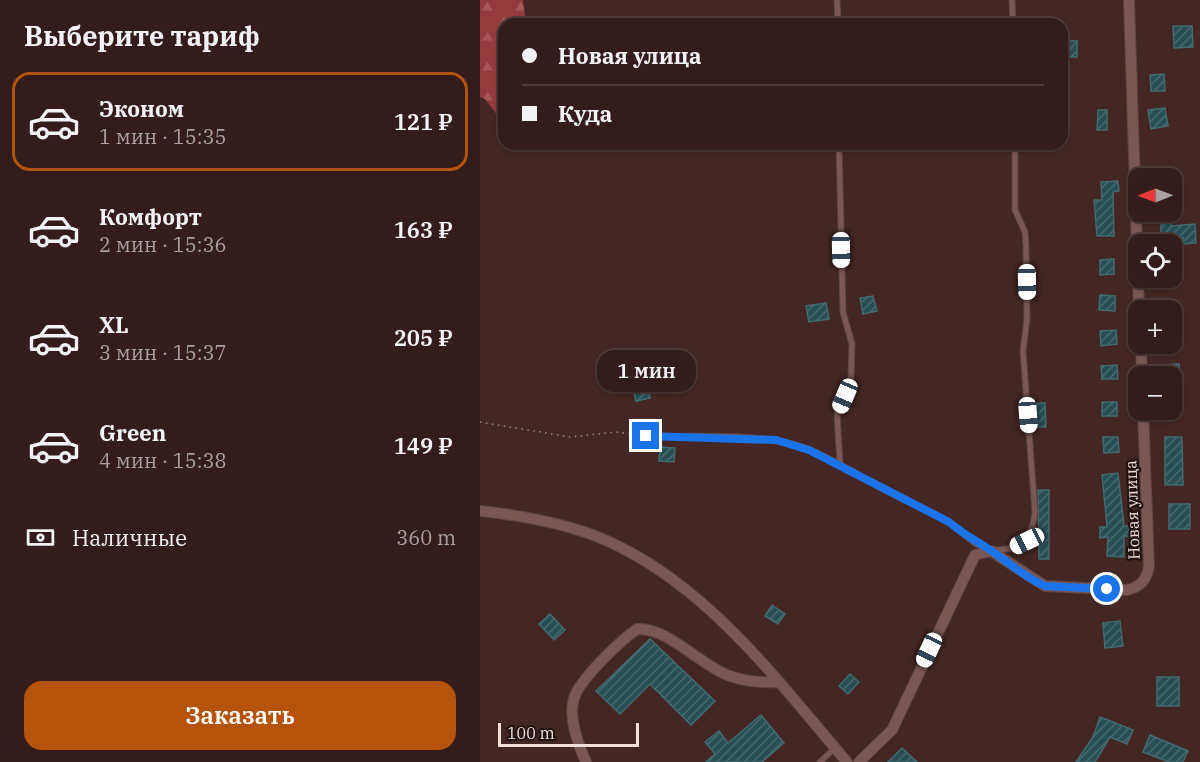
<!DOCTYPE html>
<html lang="ru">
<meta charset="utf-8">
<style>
:root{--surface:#331c1b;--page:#3e2928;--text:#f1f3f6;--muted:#a9a1a3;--line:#4e3a3a;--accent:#b45309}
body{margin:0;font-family:"IBM Plex Serif",serif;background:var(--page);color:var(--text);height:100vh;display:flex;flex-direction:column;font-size:22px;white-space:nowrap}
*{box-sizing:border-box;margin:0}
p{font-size:20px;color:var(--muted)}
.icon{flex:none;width:33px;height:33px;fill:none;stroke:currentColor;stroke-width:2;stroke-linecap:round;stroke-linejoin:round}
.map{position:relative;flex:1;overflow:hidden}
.sheet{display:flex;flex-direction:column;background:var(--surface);width:480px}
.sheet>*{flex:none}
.top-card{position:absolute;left:18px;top:18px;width:570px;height:132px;border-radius:18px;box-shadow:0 2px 4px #0004,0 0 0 2px var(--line);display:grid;align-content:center;height:132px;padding:0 24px;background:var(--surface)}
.needle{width:39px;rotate:269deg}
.tools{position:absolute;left:648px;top:168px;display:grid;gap:12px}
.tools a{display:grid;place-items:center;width:54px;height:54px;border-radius:12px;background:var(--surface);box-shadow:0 2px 4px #0004,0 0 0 2px var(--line);font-size:30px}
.scale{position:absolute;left:18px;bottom:15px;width:141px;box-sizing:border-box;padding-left:6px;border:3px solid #f1dddb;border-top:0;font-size:16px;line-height:21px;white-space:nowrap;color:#f1dddb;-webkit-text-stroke:4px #211312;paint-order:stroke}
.end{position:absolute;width:27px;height:27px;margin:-14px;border:8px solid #1a73e8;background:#fff;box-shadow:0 0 0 3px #fff}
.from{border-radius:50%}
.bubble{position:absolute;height:42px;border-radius:18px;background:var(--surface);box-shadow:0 2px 4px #0004,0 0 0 2px var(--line);font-size:20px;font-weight:600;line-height:42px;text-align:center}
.car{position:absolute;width:18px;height:36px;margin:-18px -9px;border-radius:8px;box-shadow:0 0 4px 2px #0007;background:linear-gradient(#fff 24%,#345 0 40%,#fff 0 76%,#345 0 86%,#fff 0)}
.top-card b{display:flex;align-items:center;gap:21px;height:57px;font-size:22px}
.top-card b+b{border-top:2px solid var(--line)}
.top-card i{width:15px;height:15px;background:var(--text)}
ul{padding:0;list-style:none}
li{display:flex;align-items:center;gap:18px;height:99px;margin:0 12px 9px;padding:0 12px;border:3px solid transparent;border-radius:18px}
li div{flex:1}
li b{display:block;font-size:22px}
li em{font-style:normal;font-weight:600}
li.selected{border-color:var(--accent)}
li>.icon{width:54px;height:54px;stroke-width:1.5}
h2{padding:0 24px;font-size:27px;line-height:72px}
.pay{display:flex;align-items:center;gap:15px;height:66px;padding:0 24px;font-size:22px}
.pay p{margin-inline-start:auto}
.button{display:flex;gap:12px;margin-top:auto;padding:12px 24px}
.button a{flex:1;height:69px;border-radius:18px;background:var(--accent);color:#fff;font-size:24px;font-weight:600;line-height:69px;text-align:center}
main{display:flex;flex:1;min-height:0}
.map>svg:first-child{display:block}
</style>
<main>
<section class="sheet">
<h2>Выберите тариф</h2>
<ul>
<li class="selected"><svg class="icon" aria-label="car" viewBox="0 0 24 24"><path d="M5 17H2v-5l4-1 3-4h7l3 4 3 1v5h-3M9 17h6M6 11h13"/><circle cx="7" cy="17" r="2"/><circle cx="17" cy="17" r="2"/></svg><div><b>Эконом</b><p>1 мин · 15:35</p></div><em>121 ₽</em></li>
<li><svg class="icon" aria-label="car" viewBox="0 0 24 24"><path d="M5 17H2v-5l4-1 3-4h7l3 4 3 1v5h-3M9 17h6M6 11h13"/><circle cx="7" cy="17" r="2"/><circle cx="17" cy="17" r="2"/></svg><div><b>Комфорт</b><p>2 мин · 15:36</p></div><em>163 ₽</em></li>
<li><svg class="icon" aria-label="car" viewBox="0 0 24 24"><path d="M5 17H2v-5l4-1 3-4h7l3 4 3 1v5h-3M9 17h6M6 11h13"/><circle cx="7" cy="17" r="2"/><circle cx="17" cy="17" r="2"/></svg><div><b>XL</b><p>3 мин · 15:37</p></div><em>205 ₽</em></li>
<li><svg class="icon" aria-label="car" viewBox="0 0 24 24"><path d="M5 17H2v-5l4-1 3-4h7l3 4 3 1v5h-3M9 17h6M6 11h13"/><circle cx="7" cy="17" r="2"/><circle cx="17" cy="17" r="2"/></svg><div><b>Green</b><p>4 мин · 15:38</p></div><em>149 ₽</em></li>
</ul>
<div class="pay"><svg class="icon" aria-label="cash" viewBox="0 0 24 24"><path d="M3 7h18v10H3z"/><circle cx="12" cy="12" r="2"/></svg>Наличные<p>360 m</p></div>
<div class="button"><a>Заказать</a></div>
</section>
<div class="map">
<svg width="720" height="762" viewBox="0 0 720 762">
<defs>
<pattern id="forest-firs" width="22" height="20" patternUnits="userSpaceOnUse" patternTransform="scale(1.5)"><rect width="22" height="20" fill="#943c3b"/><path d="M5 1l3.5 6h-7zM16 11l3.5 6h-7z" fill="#a35857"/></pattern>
<pattern id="building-hatch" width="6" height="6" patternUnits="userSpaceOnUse" patternTransform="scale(1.5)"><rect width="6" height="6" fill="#285054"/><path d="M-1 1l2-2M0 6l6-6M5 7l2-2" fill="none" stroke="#48696c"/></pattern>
</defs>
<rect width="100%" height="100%" fill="#442624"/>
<path fill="url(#forest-firs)" d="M 0,0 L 43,0 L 46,24 L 24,24 L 24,124 L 5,99 L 0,97 Z"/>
<g fill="url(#building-hatch)" stroke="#426b6f" stroke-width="1.5">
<path d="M 693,26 L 712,26 L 713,47 L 694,48 Z"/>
<path d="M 585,41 L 597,41 L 597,57 L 586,57 Z"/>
<path d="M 684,74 L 685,91 L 671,91 L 670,75 Z"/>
<path d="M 685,108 L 688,126 L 671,129 L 668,110 Z"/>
<path d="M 618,110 L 627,110 L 627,130 L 617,130 Z"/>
<path d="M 638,181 L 639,191 L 633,192 L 634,236 L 617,236 L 614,200 L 622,200 L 621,182 Z"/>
<path d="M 681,219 L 692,219 L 691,226 L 715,224 L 716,243 L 703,244 L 703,238 L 681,237 Z"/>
<path d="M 634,259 L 634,274 L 620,275 L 620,260 Z"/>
<path d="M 620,295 L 635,296 L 635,311 L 619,310 Z"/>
<path d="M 393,296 L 397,311 L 383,314 L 380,298 Z"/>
<path d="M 346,303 L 349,319 L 329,322 L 326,306 Z"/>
<path d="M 636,330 L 637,344 L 621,346 L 620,331 Z"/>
<path d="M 699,364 L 700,378 L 682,376 L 681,365 Z"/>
<path d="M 637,365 L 638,379 L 622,379 L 621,366 Z"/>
<path d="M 166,376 L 170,398 L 156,401 L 151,379 Z"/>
<rect x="622" y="402" width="15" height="14"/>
<path d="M 556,403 L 565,403 L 566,427 L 557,427 Z"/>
<path d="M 623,437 L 638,437 L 639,452 L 624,453 Z"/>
<path d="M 685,437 L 702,437 L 703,485 L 685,485 Z"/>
<path d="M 180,447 L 195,448 L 194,462 L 179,461 Z"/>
<path d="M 638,473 L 644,526 L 650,526 L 650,536 L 644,536 L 644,557 L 627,556 L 628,537 L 620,538 L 620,527 L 627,527 L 622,475 Z"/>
<path d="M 558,490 L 569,490 L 569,559 L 559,559 Z"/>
<rect x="689" y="504" width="21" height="25"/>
<path d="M 292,605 L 305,614 L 298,624 L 285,616 Z"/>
<path d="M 70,614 L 85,630 L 74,640 L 59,624 Z"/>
<path d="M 640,621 L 643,646 L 625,648 L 623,623 Z"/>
<path d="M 170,639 L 235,701 L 211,725 L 170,684 L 140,714 L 116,691 Z"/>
<path d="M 370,674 L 379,682 L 368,694 L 359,686 Z"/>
<rect x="677" y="677" width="22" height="29"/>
<path d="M 281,715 L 304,743 L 282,762 L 226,762 L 235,754 L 225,742 L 239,731 L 248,743 Z"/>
<path d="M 620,717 L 653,730 L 647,744 L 630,737 L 615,762 L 596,762 L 613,737 Z"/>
<path d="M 670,735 L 708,751 L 703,762 L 689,762 L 663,752 Z"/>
<path d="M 422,748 L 437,762 L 408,762 Z"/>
</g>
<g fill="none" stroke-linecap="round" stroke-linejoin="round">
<g stroke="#5d4443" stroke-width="7">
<g id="service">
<path d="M 357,0 L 358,24"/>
<path d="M 532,0 L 533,24"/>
<path d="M 359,144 L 363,312 L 372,344 L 371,378 L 357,414 L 360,464"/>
<path d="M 167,436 C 217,438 283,431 330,450 C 357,461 381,477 407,491 C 426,502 449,510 468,522 C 482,530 496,550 514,550 C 543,550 551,540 555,513 L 543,351 L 547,319 L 546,246 L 545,232 L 535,210 L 535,144"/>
<path d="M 340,762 L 355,748"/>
</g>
</g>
<g stroke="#5d4443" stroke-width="12">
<g id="minor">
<path d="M 649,0 L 659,310"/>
<path d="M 661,344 L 662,376"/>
<path d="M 0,511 C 47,516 98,525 140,547 C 234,594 300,684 367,762"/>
<path d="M 106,762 C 98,744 88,718 94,698 C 100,679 140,641 157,629 C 187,627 219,664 247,675 C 263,681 280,683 297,682"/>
<path d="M 379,762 L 412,730 L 495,555 L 511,551 L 565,586 L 647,590 C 661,587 667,579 669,566 L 663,410"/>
</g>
</g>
<path stroke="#9d8482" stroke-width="1.5" stroke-dasharray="1.5 4.5" stroke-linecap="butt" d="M 0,422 L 90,437 L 136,432 L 159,435"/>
<use href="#service" stroke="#7a5755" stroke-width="5"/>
<use href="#minor" stroke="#7a5755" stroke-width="10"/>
</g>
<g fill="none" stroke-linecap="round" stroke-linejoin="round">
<path stroke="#1a73e8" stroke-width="8" d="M 166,436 L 296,440 L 329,450 L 469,522 C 483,534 497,541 513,552 C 530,563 545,578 565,586 L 627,589"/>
</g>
<g text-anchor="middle" stroke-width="4.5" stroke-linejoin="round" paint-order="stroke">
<g font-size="16" fill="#f1dddb" stroke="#211312">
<text transform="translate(652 510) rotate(-92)" y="6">Новая улица</text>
</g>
</g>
</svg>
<div class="tools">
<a><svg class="needle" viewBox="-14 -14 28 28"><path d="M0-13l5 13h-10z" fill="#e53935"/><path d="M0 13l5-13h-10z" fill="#a9a1a3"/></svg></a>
<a><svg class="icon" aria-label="locate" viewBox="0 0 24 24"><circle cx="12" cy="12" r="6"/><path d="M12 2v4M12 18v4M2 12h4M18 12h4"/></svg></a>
<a>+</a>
<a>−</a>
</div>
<div class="scale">100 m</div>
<i class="end from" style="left:627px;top:589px"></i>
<i class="end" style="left:166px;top:436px"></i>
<div class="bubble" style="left:117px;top:350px;width:99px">1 мин</div>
<i class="car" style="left:361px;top:250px;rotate:179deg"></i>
<i class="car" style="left:547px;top:282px;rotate:179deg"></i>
<i class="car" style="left:365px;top:396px;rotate:203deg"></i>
<i class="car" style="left:548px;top:415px;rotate:176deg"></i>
<i class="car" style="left:547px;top:541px;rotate:244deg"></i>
<i class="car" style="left:449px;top:650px;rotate:205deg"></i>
<div class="top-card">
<b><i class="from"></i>Новая улица</b>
<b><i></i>Куда</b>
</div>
</div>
</main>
